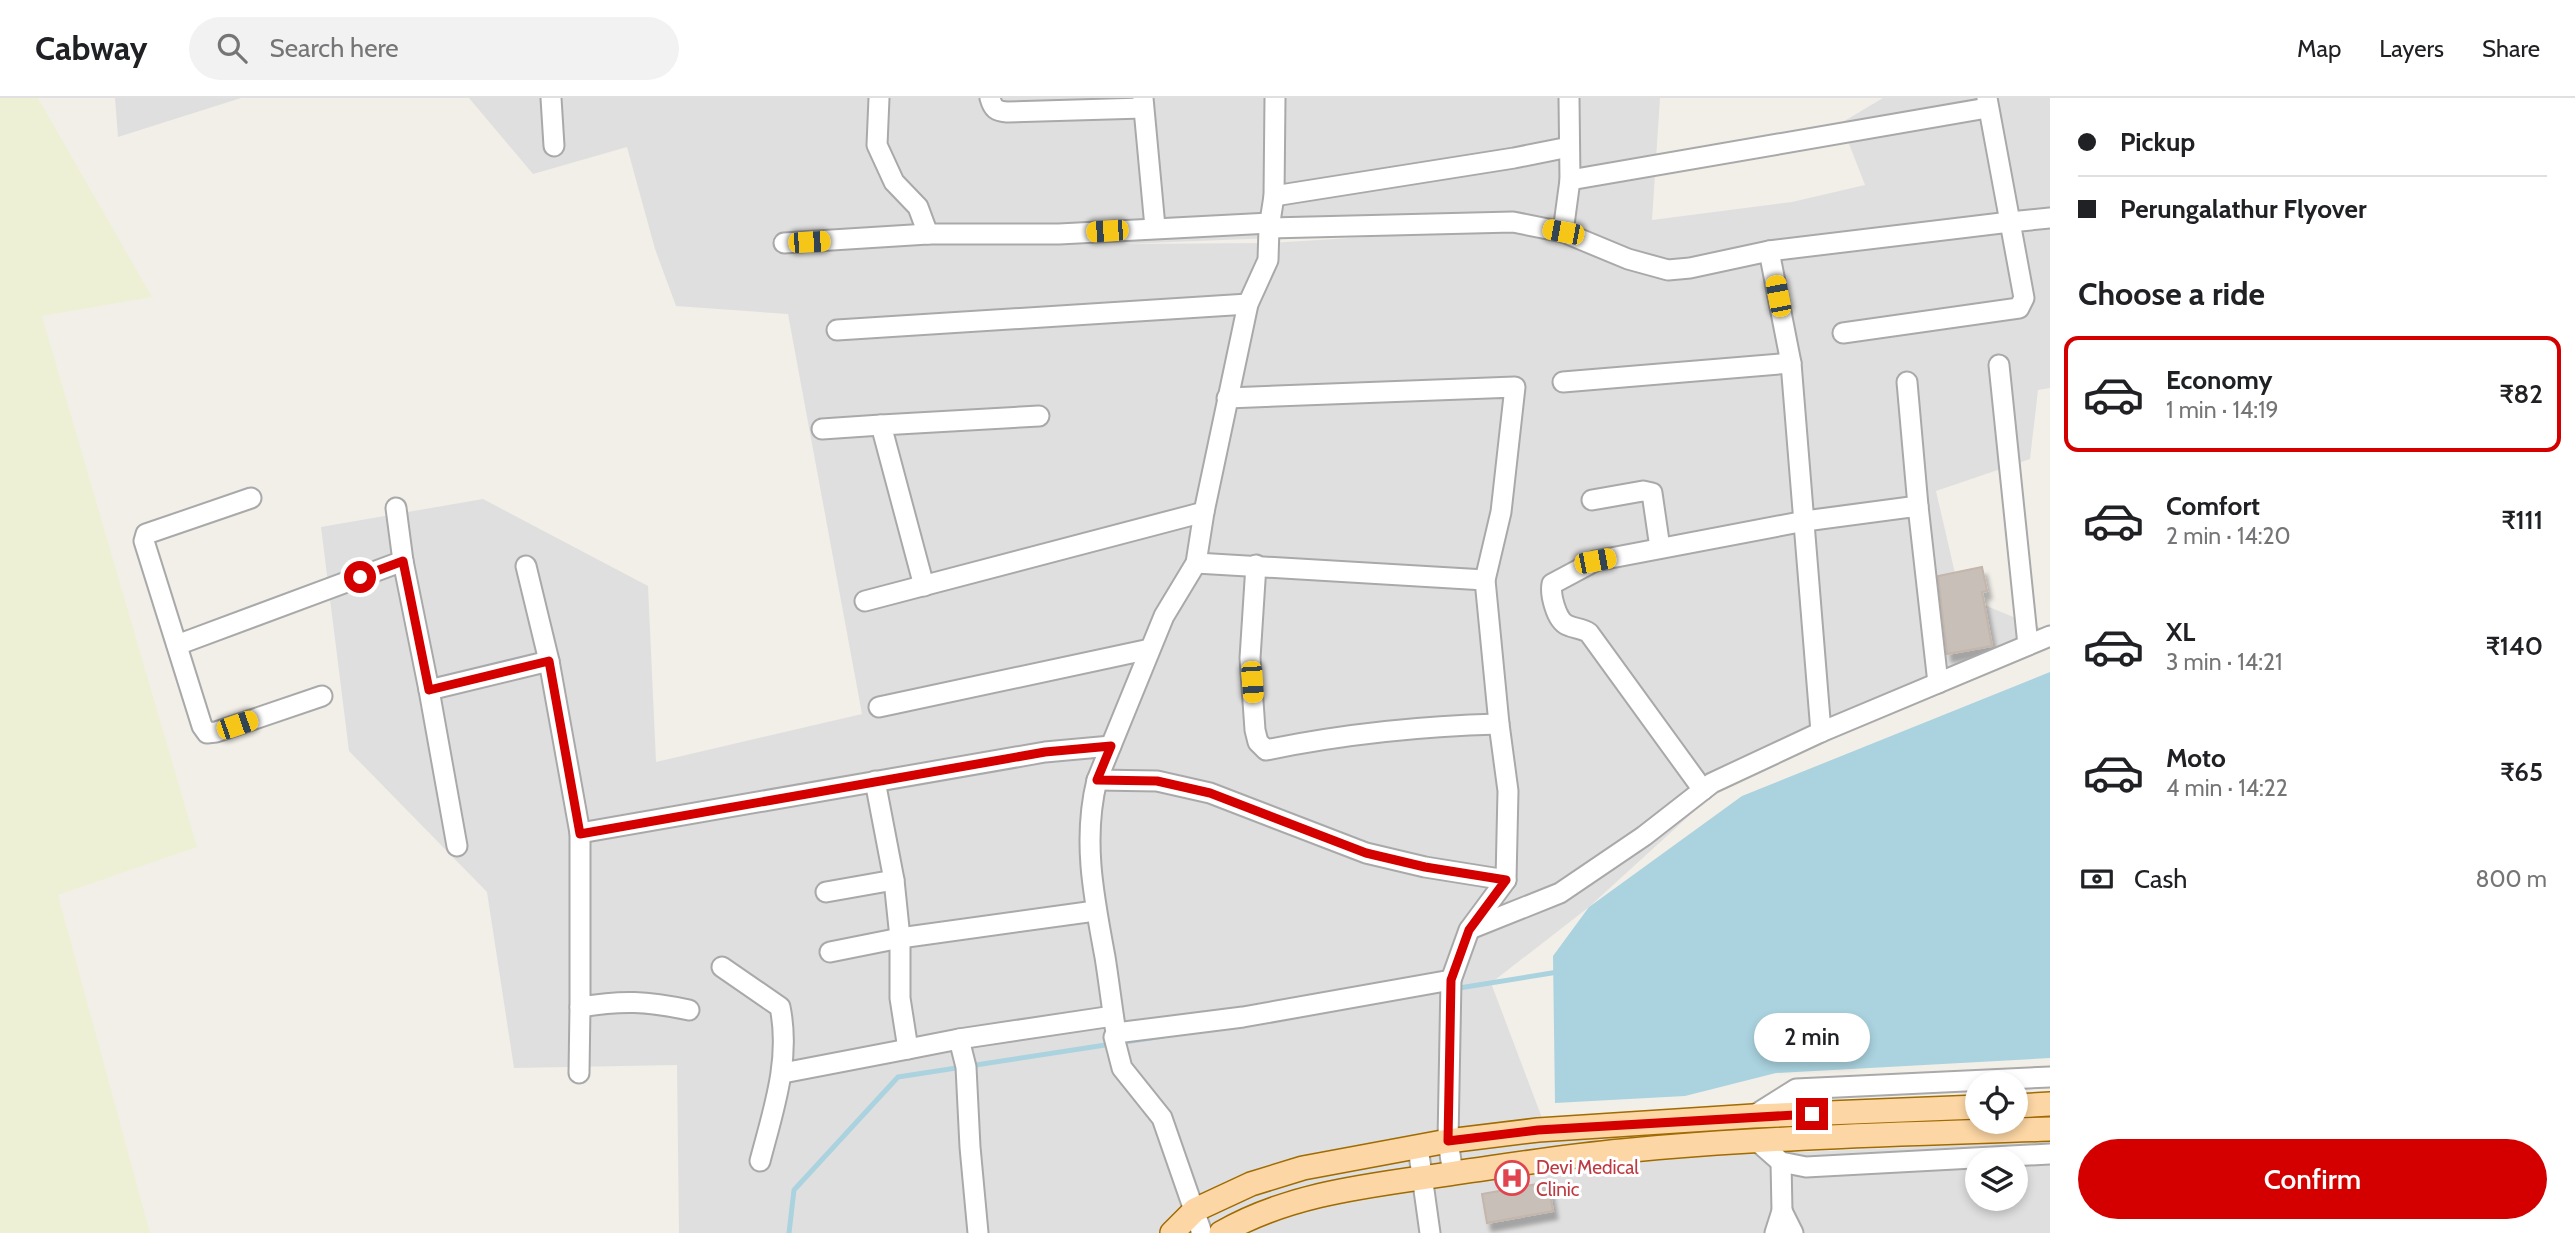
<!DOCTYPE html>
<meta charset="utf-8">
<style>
:root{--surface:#fff;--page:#f2f2f2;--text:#202124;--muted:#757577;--line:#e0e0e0;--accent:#d40000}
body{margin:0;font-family:Cabin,sans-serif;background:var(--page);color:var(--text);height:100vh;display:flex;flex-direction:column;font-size:26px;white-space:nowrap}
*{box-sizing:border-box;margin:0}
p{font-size:23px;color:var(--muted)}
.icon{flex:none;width:38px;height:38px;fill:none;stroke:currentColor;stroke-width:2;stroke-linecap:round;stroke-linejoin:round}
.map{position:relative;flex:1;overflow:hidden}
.drawer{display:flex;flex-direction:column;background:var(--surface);width:525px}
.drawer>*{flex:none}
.banner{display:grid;align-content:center;height:154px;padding:0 28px;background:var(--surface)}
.fabs{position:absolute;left:1965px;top:973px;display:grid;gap:14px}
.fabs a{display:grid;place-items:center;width:63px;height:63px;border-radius:50%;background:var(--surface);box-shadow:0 4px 10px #0003;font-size:35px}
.end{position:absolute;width:32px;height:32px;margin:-16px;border:9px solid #d40000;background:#fff;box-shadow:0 0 0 4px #fff}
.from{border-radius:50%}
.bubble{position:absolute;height:49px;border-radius:24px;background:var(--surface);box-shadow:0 4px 10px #0003;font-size:23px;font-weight:600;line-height:49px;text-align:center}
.car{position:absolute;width:21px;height:42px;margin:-21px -10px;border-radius:9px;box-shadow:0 0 5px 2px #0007;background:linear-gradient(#f5c518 24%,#345 0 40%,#f5c518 0 76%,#345 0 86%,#f5c518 0)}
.banner b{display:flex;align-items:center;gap:24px;height:66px;font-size:26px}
.banner b+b{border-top:2px solid var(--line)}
.banner i{width:18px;height:18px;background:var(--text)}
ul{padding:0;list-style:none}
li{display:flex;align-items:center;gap:21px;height:116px;margin:0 14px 10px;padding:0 14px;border:4px solid transparent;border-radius:14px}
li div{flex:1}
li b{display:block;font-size:26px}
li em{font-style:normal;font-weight:600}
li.on{border-color:var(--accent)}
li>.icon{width:63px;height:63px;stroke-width:1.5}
h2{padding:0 28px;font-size:32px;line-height:84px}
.pay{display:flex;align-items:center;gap:18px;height:77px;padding:0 28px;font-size:26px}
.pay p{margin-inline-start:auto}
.action{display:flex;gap:14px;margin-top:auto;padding:14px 28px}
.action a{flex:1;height:80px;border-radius:42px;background:var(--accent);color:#fff;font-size:28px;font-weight:600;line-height:80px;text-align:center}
header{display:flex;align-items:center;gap:42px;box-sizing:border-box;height:98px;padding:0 35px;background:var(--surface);border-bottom:2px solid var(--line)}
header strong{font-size:33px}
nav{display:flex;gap:38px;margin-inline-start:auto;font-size:24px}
.search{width:490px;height:63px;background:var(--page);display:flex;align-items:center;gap:18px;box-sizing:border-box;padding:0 24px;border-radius:38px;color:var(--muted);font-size:26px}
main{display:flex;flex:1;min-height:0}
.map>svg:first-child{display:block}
</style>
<header>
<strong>Cabway</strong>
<div class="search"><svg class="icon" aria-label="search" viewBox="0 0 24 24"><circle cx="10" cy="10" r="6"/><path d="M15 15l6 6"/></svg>Search here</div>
<nav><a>Map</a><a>Layers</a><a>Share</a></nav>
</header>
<main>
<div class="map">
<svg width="2050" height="1135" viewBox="0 0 2050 1135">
<defs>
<filter id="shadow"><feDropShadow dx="4.5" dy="8" stdDeviation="2" flood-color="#0004"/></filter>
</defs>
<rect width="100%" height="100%" fill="#f2efe9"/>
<g fill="#e0dfdf" fill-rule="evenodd">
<path d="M 115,0 L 241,0 L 118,39 Z"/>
<path d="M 469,0 L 1660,0 L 1652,122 L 1792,104 L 1865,87 L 1841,25 L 1883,0 L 2050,0 L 2050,290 L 2038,292 L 2030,361 L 1936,393 L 1960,497 L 2050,534 L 1736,675 L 1589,809 L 1491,885 L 1550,1041 L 1703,1031 L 1801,1054 L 2050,1043 L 2050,1135 L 679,1135 L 677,967 L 514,970 L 487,794 L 349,653 L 321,429 L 483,401 L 648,488 L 656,664 L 862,616 L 788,216 L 676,208 L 655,151 L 627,49 L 533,76 ZM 1560,127 L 1269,145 L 1122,146 L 1248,141 ZM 1978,1062 L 2016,1062 L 2016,1101 L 1978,1101 Z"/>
</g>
<path fill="#eef0d5" d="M 0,0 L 38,0 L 152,199 L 42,218 L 197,749 L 58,797 L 150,1135 L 0,1135 Z"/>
<path fill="#aad3df" d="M 2050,574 L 2050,960 L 1776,975 L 1685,998 L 1555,1005 L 1553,858 L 1589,809 L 1742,698 Z"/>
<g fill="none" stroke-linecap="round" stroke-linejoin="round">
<g stroke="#aad3df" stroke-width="5">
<path d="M 1453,891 L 1558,874"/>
<path d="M 789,1135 L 794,1092 L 898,979 L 1164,938"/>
</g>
</g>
<g fill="#c7bfb8" stroke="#c4b6ab" stroke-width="2" filter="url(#shadow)">
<path d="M 1982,469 L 1987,493 L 1982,494 L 1992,548 L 1947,556 L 1938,478 Z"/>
<path d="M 1548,1084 L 1553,1113 L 1487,1125 L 1482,1096 Z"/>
</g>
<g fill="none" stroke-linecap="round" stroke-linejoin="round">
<g stroke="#a9a9a9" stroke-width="23">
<g id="minor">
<path d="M 551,0 L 554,48"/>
<path d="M 879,0 L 877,47 L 894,84 L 918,109 L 928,136"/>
<path d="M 990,0 C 993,11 996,13 1007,14 L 1143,10"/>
<path d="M 1143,0 L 1155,129"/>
<path d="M 1570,82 L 1987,10"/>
<path d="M 1274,98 L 1514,60 L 1569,49"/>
<path d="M 1269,130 L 1513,124 L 1563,134 L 1628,161 L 1668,172 L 1690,170 L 1769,153 L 2010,124 L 1987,0"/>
<path d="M 1563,134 L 1570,82 L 1569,0"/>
<path d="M 784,145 L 928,136 L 1059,136 L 1270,125"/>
<path d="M 1769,153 L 1791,265 L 1821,634"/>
<path d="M 837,232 L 1248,206"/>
<path d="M 1843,235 L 2019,210 L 2024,200 L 2010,124 L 2050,120"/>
<path d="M 1999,267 L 2028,547"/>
<path d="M 1563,284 L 1791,265"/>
<path d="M 1907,284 L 1918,408"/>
<path d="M 1227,300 L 1515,289 L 1501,414 L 1485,482 L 1499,626 L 1508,693 L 1506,782 L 1469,832 L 1451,882 L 1448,1043 L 1453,1076"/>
<path d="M 822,331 L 881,327"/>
<path d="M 251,400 L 146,436 L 144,443 L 202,628 L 207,635 L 216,634 L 322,598"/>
<path d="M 1592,402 L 1643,393 L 1652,395 L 1660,450"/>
<path d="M 396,410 L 403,463 L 429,592 L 549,563"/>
<path d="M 1196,465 L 1485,482"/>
<path d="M 1256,467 L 1250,560 L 1255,632 L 1258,644 L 1266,652 C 1344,636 1420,628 1499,626"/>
<path d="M 526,468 L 549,563 L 580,735 L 580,909 C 623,902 646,903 689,912"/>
<path d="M 924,488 L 881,327 L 1039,318"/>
<path d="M 865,503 L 1204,414"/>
<path d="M 177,547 L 403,463"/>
<path d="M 429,592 L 457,748"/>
<path d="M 879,609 L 1150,551"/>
<path d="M 1097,682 L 1157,683 L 1210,695 L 1366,755 L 1425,769 L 1506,782"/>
<path d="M 875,683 L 894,782 L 900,840 L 900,900 L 908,951 L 959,941 L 966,969 L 970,1049 L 978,1135"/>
<path d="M 1703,692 L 1589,535 C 1582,530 1575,531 1567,527 C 1556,522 1550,496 1552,486 L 1595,463 L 1805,423 L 1918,408 L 1938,585"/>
<path d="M 580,735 L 1045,654 L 1111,648"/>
<path d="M 826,794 L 894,782"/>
<path d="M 1470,831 L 1560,795 L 1644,738 L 1712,685 L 1821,634 L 2050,538"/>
<path d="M 830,854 L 900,840 L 1095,813"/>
<path d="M 722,869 L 780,909 C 791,962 773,1013 760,1063"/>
<path d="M 1116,935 L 1243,919 L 1451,882"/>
<path d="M 959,941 L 1113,918"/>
<path d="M 579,975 L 580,909"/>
<path d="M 783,975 L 908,951"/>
<path d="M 1753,1018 L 1796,991 L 2050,979"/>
<path d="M 1756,1042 L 1781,1064 L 1806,1069 L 2050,1056"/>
<path d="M 1418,1049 L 1430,1135"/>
<path d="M 1782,1113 L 1793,1135"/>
<path d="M 1202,1135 L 1162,1020 L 1122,970 L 1114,939 L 1116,935 C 1112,910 1109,884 1105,859 C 1094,800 1082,742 1097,682 L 1164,518 L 1196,465 L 1204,414 L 1248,206 L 1268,162 L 1269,130 L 1274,98 L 1275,0"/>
<path d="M 1775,1135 L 1782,1113 L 1781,1064"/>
</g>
</g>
<g stroke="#a06b00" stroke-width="26">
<g id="major">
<path d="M 2016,1008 L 2050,1006"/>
<path d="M 1172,1135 L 1195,1112 L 1251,1086 L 1303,1070 L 1448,1043 L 1538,1032 L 1753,1018 L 1978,1009"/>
<path d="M 1221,1135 C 1292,1094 1375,1087 1455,1075 C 1511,1067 1566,1058 1622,1053 C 1764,1039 1908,1036 2050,1031"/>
</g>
</g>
<use href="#minor" stroke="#fff" stroke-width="19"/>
<use href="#major" stroke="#fcd6a4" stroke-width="23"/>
</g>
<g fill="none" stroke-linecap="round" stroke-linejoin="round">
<path stroke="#d40000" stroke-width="9" d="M 360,479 L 403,463 L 429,592 L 549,563 L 580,736 L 1045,654 L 1111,648 L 1097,682 L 1157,683 L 1210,695 L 1366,755 L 1425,769 L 1506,782 L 1469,832 L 1451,882 L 1448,1043 L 1538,1032 L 1812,1016"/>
</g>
<defs>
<g id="hospital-ring" transform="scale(1.75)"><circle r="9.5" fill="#fff" stroke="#e0444e" stroke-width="1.5"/><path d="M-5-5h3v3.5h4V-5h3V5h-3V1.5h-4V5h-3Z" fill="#e0444e"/></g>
</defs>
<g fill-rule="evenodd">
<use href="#hospital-ring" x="1512" y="1080"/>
</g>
<g text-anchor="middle" stroke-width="6" stroke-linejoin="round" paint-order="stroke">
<g font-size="19" fill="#be3a42" stroke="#fff" text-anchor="start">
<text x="1536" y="1076">Devi Medical<tspan x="1536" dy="22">Clinic</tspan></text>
</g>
</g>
</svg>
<div class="fabs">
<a><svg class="icon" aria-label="locate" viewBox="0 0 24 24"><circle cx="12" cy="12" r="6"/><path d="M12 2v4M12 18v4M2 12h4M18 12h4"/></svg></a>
<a><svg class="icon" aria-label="layers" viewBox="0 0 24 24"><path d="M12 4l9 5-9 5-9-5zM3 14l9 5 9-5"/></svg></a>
</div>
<i class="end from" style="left:360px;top:479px"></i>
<i class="end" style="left:1812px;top:1016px"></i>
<div class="bubble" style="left:1754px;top:915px;width:116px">2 min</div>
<i class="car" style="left:1107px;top:133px;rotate:266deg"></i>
<i class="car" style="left:1563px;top:134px;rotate:281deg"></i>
<i class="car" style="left:809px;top:144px;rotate:87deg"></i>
<i class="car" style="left:1778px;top:198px;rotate:349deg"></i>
<i class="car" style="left:1595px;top:463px;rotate:79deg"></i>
<i class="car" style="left:1252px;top:584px;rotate:176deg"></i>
<i class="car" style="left:237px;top:627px;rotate:71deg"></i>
</div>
<section class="drawer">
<div class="banner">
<b><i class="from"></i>Pickup</b>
<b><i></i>Perungalathur Flyover</b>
</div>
<h2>Choose a ride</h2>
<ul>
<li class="on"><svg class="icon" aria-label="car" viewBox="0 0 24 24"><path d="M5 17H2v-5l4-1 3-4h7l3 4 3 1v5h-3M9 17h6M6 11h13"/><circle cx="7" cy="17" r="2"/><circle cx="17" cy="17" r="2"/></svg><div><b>Economy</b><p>1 min · 14:19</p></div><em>₹82</em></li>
<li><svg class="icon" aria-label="car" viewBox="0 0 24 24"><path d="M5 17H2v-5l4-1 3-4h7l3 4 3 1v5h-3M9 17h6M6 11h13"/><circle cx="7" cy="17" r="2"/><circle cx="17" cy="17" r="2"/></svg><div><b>Comfort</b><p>2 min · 14:20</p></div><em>₹111</em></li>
<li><svg class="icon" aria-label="car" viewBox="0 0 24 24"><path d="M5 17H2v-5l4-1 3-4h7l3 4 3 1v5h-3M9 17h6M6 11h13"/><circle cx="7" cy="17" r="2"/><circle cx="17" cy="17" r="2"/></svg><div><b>XL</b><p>3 min · 14:21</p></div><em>₹140</em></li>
<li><svg class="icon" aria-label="car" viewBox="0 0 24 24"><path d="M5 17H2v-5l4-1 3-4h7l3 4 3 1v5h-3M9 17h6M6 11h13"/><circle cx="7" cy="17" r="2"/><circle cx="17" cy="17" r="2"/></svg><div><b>Moto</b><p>4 min · 14:22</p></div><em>₹65</em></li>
</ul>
<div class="pay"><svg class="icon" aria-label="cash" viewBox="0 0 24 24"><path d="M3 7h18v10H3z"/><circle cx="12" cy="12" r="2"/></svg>Cash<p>800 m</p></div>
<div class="action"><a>Confirm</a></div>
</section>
</main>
